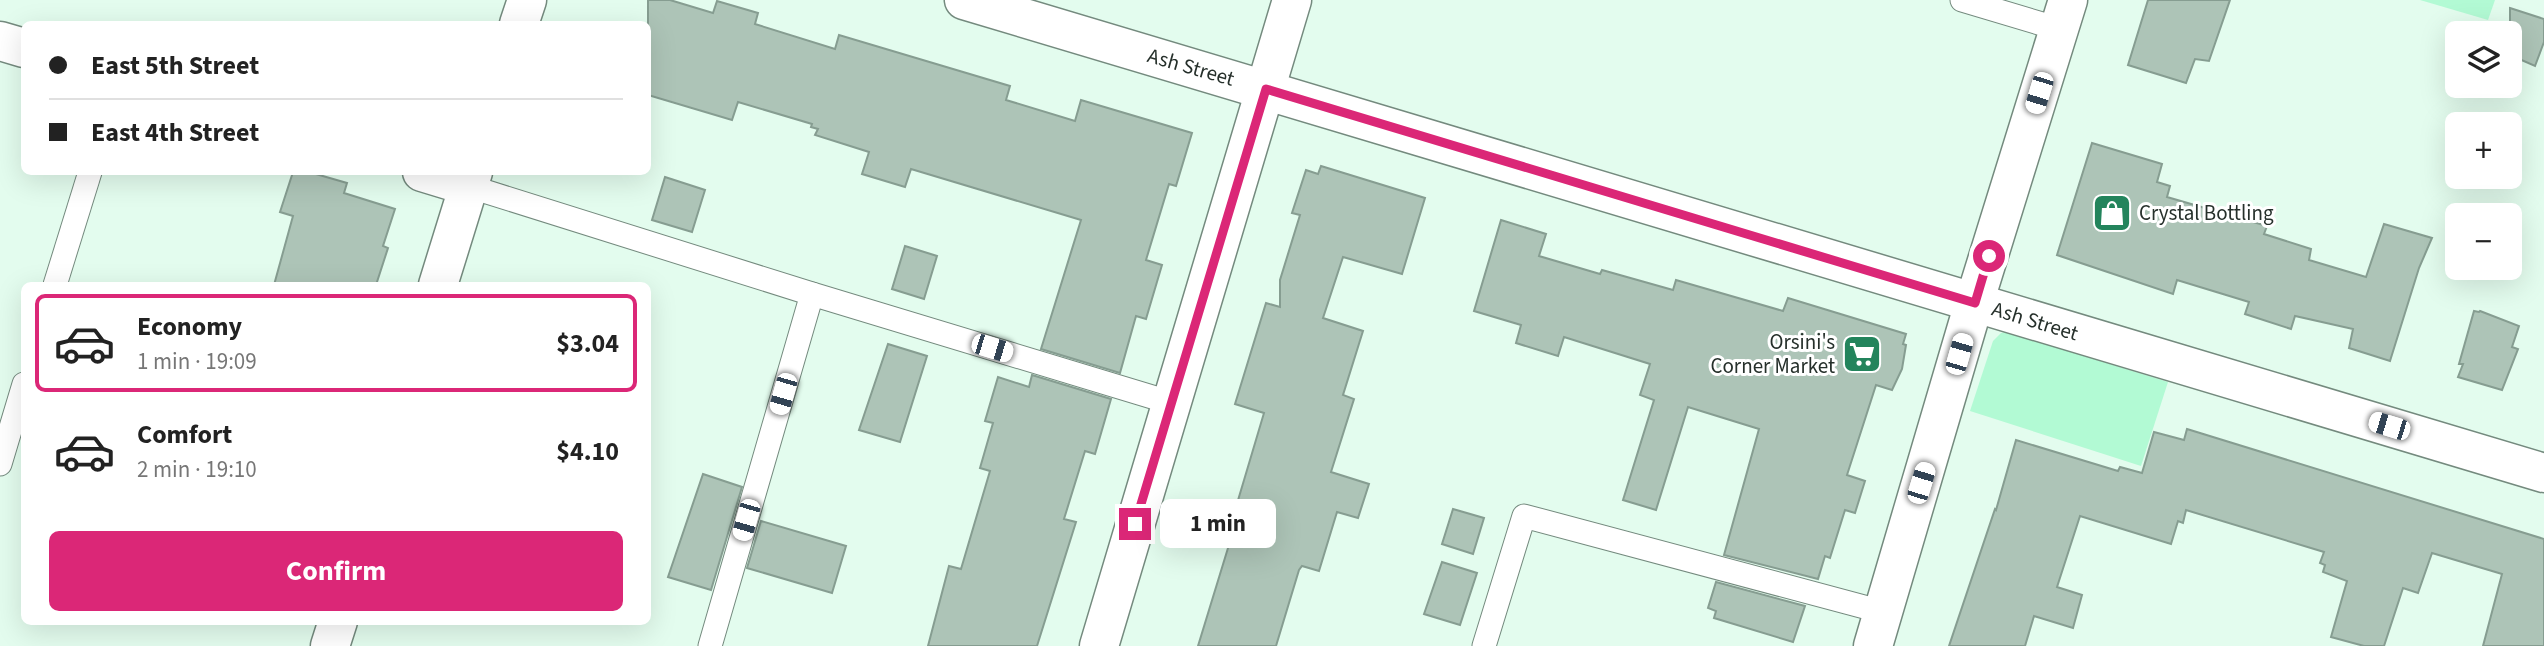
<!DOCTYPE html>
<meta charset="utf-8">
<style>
:root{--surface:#fff;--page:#f6f6f6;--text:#222;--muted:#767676;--line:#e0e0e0;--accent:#db2777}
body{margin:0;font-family:"Source Sans 3",sans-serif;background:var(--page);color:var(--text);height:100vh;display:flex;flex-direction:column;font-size:26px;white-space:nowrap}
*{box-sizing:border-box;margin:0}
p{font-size:23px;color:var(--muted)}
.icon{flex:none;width:38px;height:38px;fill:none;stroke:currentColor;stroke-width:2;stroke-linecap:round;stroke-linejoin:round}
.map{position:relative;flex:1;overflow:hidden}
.sheet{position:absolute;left:21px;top:282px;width:630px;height:343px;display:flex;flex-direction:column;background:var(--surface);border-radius:10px;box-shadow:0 7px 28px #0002}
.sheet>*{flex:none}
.hud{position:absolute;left:21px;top:21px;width:630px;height:154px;border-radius:10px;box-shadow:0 7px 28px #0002;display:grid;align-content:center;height:154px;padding:0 28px;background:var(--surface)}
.fabs{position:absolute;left:2445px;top:21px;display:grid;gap:14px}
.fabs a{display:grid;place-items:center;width:77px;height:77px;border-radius:10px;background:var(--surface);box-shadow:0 7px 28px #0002;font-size:35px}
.end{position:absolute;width:32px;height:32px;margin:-16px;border:9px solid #db2777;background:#fff;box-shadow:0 0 0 4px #fff}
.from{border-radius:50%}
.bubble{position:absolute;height:49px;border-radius:10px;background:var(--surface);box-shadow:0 7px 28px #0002;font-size:23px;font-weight:700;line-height:49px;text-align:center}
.car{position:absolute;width:21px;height:42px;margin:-21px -10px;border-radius:9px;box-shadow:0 0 5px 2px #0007;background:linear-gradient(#fff 24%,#345 0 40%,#fff 0 76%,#345 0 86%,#fff 0)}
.hud b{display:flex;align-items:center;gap:24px;height:66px;font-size:26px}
.hud b+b{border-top:2px solid var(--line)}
.hud i{width:18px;height:18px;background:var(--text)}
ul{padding:12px 0 0;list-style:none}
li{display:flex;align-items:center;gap:21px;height:98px;margin:0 14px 10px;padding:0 14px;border:4px solid transparent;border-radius:10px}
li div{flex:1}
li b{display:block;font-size:26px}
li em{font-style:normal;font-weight:700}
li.on{border-color:var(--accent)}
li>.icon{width:63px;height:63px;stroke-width:1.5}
.action{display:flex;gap:14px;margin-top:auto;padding:14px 28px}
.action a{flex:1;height:80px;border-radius:10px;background:var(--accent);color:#fff;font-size:28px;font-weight:700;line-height:80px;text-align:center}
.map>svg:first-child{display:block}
</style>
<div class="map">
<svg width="2544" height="646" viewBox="0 0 2544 646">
<rect width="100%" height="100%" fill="#e3fcee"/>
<g fill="#b2fad4">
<path d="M 2420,0 L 2495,0 L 2488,20 Z"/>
<path d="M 2006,332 L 2168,382 L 2141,466 L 1970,411 L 1993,341 L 2001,333 Z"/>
</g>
<g fill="#adc4b7" stroke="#869d91" stroke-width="2">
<path d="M 648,0 L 670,0 L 713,13 L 717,1 L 758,13 L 755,24 L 835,49 L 839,35 L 1010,86 L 1006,100 L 1075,121 L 1081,100 L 1192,133 L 1176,186 L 1169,184 L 1146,260 L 1162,265 L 1146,319 L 1136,316 L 1120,373 L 1041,349 L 1081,220 L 911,169 L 905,187 L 862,174 L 869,152 L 815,135 L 818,129 L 811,127 L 812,124 L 738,102 L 732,120 L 648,95 Z"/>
<path d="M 2148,0 L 2230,0 L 2209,61 L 2195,59 L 2186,83 L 2128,65 Z"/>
<path d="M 2510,8 L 2544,19 L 2544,42 L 2535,66 L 2510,55 Z"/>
<path d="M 2092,143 L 2162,164 L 2157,182 L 2170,186 L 2167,197 L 2267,226 L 2264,234 L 2311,249 L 2309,260 L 2366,277 L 2384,224 L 2432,238 L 2419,268 L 2390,361 L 2349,348 L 2353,329 L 2295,316 L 2291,329 L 2245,314 L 2249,302 L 2177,280 L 2173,294 L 2057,255 Z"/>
<path d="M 1321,166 L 1425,198 L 1402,274 L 1343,257 L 1323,318 L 1363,331 L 1343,395 L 1354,399 L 1331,472 L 1369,484 L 1358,518 L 1337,512 L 1319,571 L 1302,566 L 1299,570 L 1276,646 L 1198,646 L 1228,548 L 1227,545 L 1212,540 L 1224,503 L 1236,507 L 1264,413 L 1235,404 L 1266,303 L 1280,307 L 1280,280 L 1300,215 L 1292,213 L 1306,170 L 1318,174 Z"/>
<path d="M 293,172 L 309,172 L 347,183 L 344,193 L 395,209 L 383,246 L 388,248 L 376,285 L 274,285 L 293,216 L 280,212 Z"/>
<path d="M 665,177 L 705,190 L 692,232 L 652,220 Z"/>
<path d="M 1501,220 L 1546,234 L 1539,256 L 1600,274 L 1602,270 L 1673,290 L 1676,280 L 1783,311 L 1788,298 L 1906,334 L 1903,344 L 1906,345 L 1902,369 L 1892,390 L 1876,385 L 1847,475 L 1865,481 L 1855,513 L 1845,510 L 1830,558 L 1825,556 L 1818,579 L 1724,555 L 1759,429 L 1688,407 L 1656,510 L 1623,500 L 1654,400 L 1640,395 L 1650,364 L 1564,337 L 1558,356 L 1516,343 L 1521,325 L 1474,311 Z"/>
<path d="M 905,246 L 937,256 L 924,299 L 892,289 Z"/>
<path d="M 2474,311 L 2479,312 L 2480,311 L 2519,326 L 2512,347 L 2518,349 L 2502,390 L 2458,377 L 2463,364 L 2459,364 Z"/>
<path d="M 888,344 L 927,356 L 900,442 L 859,430 Z"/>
<path d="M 1032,375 L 1111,399 L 1095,454 L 1085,451 L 1064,519 L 1076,522 L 1037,646 L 928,646 L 949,566 L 961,569 L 990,471 L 980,468 L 993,423 L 985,421 L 998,377 L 1029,387 Z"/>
<path d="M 2187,429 L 2544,539 L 2544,646 L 2483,646 L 2502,574 L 2432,553 L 2418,593 L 2403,588 L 2384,646 L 2364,646 L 2331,637 L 2347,581 L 2323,572 L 2325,565 L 2320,563 L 2324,552 L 2186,510 L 2183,523 L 2178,521 L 2171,544 L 2080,516 L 2057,587 L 2082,595 L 2073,628 L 2034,616 L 2025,646 L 1949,646 L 1995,509 L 1996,510 L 2016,440 L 2118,471 L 2120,467 L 2142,473 L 2154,432 L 2184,440 Z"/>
<path d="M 703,474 L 742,487 L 711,590 L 668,577 Z"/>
<path d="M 1453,509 L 1484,518 L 1473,554 L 1442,544 Z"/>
<path d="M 761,521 L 846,546 L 832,593 L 747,568 Z"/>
<path d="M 1442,562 L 1477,573 L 1460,625 L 1424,614 Z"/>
<path d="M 1716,582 L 1805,606 L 1793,642 L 1714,618 L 1716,611 L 1708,608 Z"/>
</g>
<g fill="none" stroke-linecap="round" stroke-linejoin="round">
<g stroke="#748a7e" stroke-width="25">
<g id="lane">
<path d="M 1962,0 L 2059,29"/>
<path d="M 468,186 L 812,294 L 1172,403"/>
<path d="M 55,285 L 90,172"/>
<path d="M 0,464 L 24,384"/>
<path d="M 710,646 L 812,294"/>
<path d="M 1484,646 L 1524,516 L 1883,612"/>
</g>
</g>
<g stroke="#748a7e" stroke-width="41">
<g id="street">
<path d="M 964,0 L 2544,473"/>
<path d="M 519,24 L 527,0"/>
<path d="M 0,41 L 24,48"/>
<path d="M 422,172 L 468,186"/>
<path d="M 438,285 L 473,172"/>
<path d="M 330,646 L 338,621"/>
<path d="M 1099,646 L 1292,0"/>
<path d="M 1873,646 L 1974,303 L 2068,0"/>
</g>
</g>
<use href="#lane" stroke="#fff" stroke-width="23"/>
<use href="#street" stroke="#fff" stroke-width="38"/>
</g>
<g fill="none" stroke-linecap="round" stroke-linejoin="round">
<path stroke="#db2777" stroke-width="9" d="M 1135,524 L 1266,89 L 1975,303 L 1989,256"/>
</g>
<defs>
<g id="shop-square" transform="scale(2.0125)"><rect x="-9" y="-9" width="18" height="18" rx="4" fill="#23845c" stroke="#fff"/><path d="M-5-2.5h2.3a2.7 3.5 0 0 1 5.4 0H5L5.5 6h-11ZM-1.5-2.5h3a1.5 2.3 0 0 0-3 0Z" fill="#fff"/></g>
<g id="supermarket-square" transform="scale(2.0125)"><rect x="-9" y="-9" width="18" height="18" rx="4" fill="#23845c" stroke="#fff"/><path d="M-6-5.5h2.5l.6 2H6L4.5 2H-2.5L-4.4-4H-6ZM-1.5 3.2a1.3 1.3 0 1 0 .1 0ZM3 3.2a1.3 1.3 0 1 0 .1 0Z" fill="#fff"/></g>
</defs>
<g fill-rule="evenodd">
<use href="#shop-square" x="2112" y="213"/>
<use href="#supermarket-square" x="1862" y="354"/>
</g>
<g text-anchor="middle" stroke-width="6" stroke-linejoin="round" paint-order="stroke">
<g font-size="21" fill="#26302b" stroke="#fff">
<text transform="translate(1191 67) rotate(16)" y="7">Ash Street</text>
<text transform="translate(2035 321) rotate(17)" y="7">Ash Street</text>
</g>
<g font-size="21" fill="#26302b" stroke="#fff" text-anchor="start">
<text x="2139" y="220">Crystal Bottling</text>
<text x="1835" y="349" text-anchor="end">Orsini's<tspan x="1835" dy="24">Corner Market</tspan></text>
</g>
</g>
</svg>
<div class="fabs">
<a><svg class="icon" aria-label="layers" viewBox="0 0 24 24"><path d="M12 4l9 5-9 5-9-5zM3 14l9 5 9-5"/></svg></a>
<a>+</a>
<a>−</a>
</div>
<i class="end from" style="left:1989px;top:256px"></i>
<i class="end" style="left:1135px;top:524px"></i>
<div class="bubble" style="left:1160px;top:499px;width:116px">1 min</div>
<i class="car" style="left:2039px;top:93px;rotate:197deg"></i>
<i class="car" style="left:992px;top:348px;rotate:107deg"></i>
<i class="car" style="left:1959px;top:354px;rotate:16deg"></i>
<i class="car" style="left:783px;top:394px;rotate:196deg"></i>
<i class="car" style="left:2389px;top:426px;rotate:287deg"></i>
<i class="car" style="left:1921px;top:483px;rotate:17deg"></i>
<i class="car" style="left:746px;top:520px;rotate:196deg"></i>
<div class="hud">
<b><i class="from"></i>East 5th Street</b>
<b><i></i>East 4th Street</b>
</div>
<section class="sheet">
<ul>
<li class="on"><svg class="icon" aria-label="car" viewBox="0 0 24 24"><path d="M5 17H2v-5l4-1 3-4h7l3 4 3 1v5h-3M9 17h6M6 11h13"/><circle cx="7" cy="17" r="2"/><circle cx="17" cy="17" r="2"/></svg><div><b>Economy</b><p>1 min · 19:09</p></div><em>$3.04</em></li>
<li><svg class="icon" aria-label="car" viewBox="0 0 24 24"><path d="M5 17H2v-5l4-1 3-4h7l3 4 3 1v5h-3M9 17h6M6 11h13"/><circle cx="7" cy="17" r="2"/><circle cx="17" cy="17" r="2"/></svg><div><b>Comfort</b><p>2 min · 19:10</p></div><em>$4.10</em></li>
</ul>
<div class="action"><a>Confirm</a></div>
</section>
</div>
